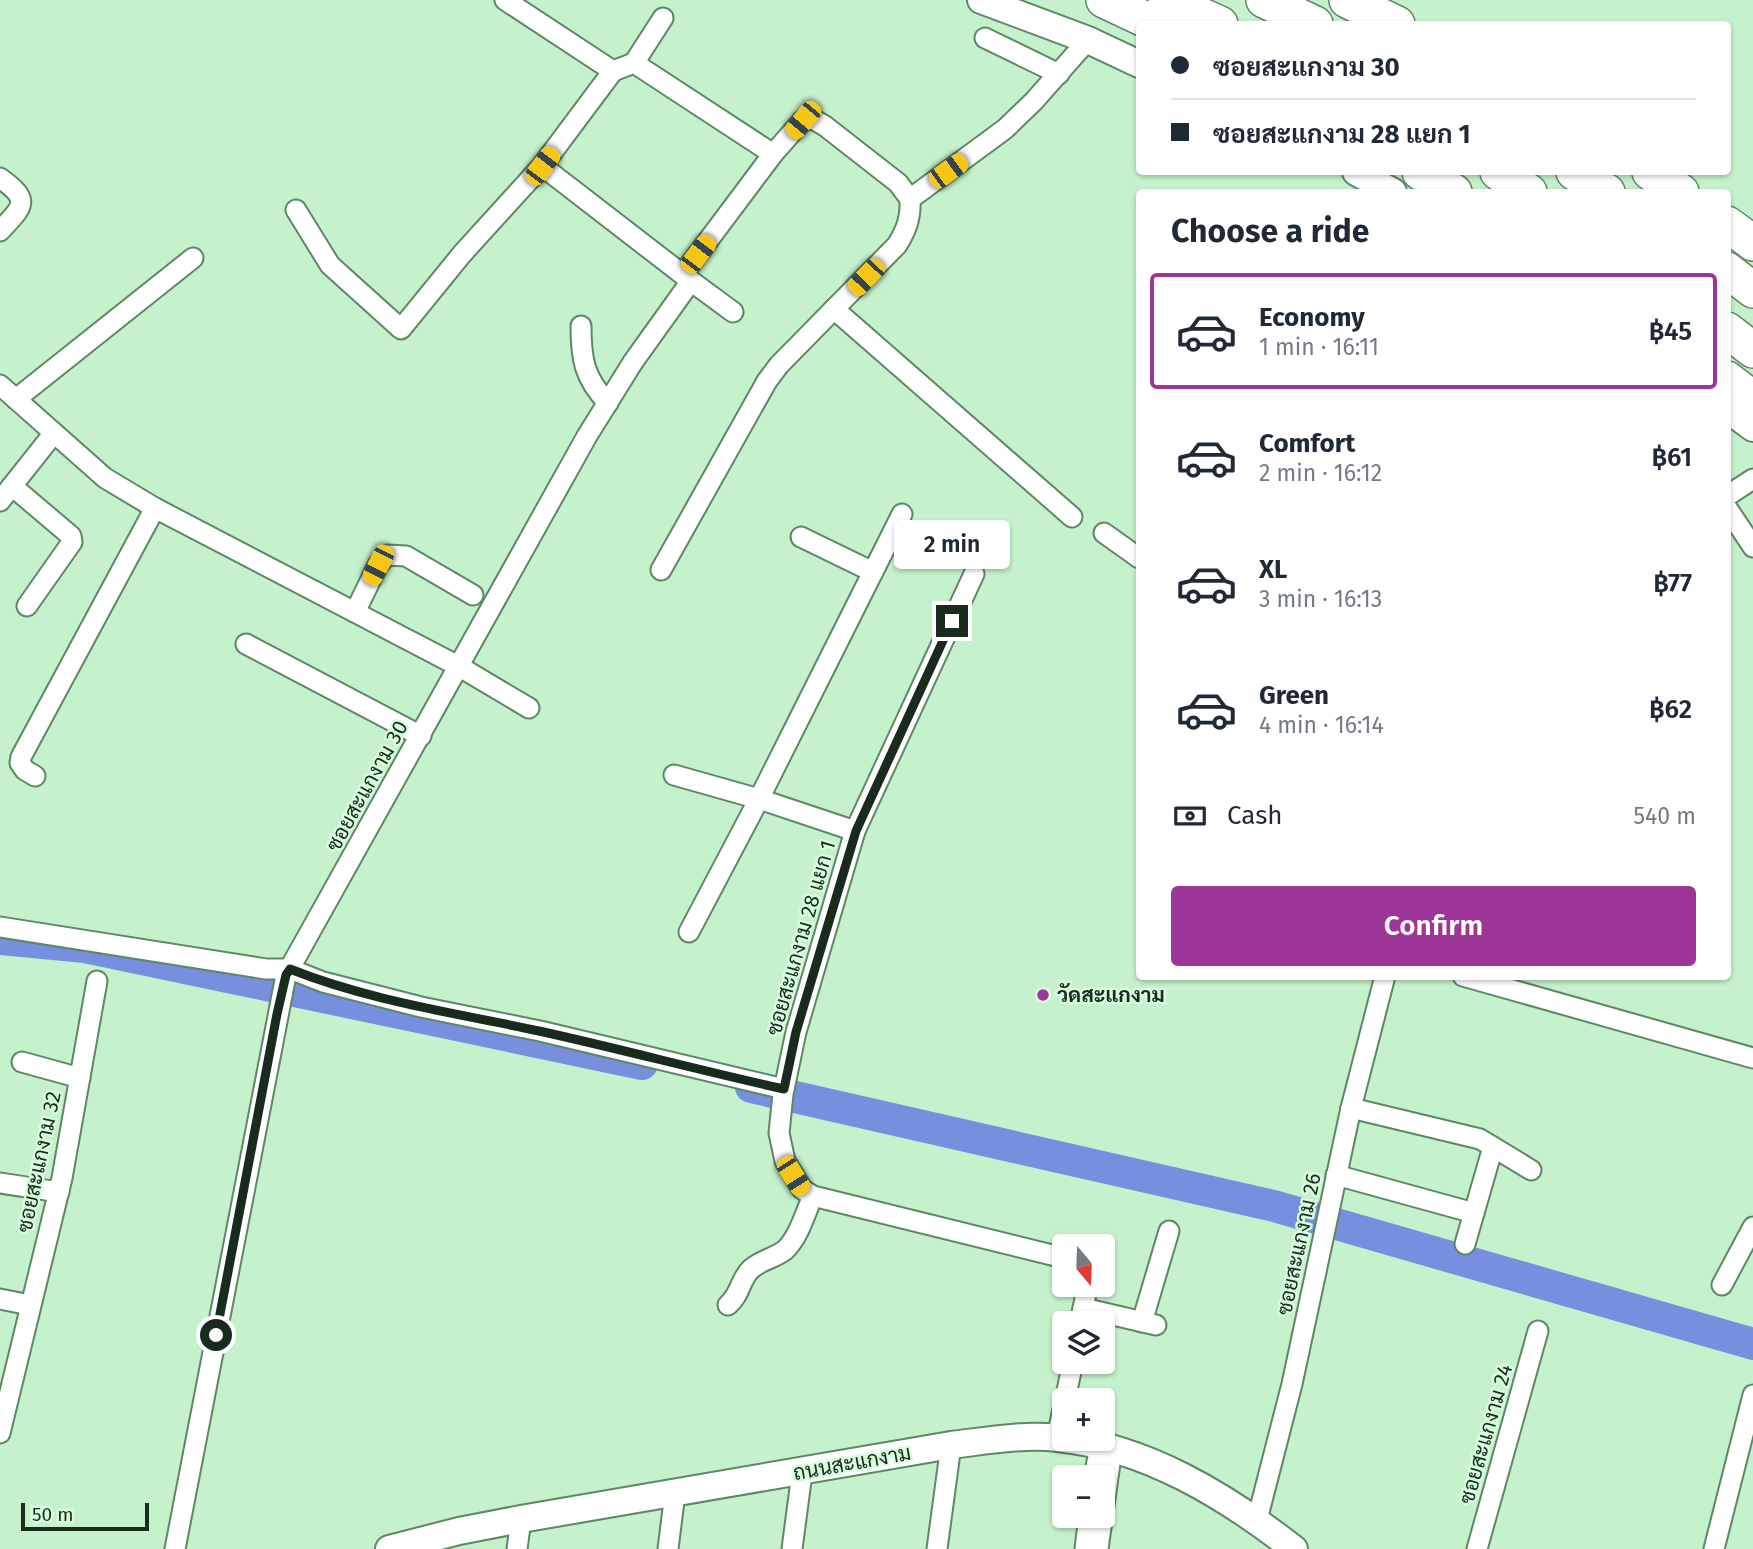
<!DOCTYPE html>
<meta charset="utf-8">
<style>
:root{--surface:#fff;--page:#f2f2f3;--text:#1f2937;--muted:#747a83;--line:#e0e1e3;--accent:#9e3699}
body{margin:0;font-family:"Fira Sans",Sarabun,sans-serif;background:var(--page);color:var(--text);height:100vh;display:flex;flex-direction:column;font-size:26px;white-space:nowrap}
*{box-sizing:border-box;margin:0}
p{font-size:23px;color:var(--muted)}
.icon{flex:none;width:38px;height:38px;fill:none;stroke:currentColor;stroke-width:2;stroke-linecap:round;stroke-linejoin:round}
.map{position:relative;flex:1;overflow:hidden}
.sheet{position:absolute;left:1136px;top:189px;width:595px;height:791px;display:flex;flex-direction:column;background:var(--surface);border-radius:7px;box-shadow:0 2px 5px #0004}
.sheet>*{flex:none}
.top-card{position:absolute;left:1136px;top:21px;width:595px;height:154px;border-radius:7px;box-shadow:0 2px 5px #0004;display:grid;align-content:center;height:154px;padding:0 35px;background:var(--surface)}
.needle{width:46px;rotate:161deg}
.fabs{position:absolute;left:1052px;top:1234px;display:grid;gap:14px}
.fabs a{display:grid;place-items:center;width:63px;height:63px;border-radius:7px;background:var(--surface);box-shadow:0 2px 5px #0004;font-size:35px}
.scale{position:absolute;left:21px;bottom:18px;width:128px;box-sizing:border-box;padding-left:7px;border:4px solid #192b1d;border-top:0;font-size:19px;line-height:24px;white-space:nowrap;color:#192b1d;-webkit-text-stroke:5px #d8fdde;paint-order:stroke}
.end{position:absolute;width:32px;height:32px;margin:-16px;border:9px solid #192b1d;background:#fff;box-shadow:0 0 0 4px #fff}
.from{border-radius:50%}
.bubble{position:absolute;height:49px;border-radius:7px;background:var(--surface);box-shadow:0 2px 5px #0004;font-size:23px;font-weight:600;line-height:49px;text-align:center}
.car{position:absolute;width:21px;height:42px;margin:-21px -10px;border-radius:9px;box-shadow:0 0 5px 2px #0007;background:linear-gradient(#f5c518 24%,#345 0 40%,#f5c518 0 76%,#345 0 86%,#f5c518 0)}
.top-card b{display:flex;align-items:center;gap:24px;height:66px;font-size:26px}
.top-card b+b{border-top:2px solid var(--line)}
.top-card i{width:18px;height:18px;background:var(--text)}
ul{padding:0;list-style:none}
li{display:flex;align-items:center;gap:21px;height:116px;margin:0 14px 10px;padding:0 21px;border:4px solid transparent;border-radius:7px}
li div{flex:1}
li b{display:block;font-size:26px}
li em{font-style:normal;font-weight:600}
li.current{border-color:var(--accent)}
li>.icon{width:63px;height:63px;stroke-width:1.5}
h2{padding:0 35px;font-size:32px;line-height:84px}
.pay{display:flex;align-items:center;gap:18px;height:77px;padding:0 35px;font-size:26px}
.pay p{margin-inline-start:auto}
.action{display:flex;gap:14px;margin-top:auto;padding:14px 35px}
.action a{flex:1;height:80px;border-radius:7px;background:var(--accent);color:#fff;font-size:28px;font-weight:600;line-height:80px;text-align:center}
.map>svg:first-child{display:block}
</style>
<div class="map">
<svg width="1753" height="1549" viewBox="0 0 1753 1549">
<rect width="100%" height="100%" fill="#c5f2cc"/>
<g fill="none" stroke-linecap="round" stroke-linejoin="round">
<g stroke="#768fdf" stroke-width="32">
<path d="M 0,939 L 85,947 L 642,1064"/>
<path d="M 751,1087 L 1274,1206 L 1753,1344"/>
</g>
<g stroke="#5d8765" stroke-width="23">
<g id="street">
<path d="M 985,38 L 1059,74"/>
<path d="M 634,63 L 663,18"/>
<path d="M 613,71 L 634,63 L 773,154"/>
<path d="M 0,178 C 32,201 23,206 0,231"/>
<path d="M 296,210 L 330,265 L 401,329 L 462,254 L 542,166 L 613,71 L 505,0"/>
<path d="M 683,274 L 773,154 L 803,120 L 813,119 L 825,126 L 898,183 L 910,199 L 1005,129 L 1034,101 L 1088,40"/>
<path d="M 691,281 L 733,312"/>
<path d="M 834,309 L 1072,517"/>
<path d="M 581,326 C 581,359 584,378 608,403"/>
<path d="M 0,385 L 105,478 L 155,508 L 460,667 L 529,708"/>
<path d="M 16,399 L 193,258"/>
<path d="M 12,486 L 71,536 L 72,542 L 27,606"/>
<path d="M 1727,496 L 1753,479"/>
<path d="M 0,501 L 54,433"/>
<path d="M 1727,508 L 1753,547"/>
<path d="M 1104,533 L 1139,558"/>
<path d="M 801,537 L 873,572"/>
<path d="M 661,570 L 767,381 L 779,365 L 897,245 C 907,229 911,217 910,199"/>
<path d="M 974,574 L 855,831 L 796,1032 L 783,1094 L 779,1133 L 785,1161 L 802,1189 L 813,1196 L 1064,1258"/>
<path d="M 355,612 L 378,565 L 387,555 L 406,556 L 473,595"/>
<path d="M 246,644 L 421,736"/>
<path d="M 674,775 L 759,799 L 855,831"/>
<path d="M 35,776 L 25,770 L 20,763 L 21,757 L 155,508"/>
<path d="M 0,927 L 266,969 L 290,969 L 323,982 L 421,1007 L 540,1031 L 784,1089"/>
<path d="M 689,932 L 759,799 L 902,514"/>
<path d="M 1463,976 L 1753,1058"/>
<path d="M 22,1062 L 80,1078"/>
<path d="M 1351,1108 L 1480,1139 L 1531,1170"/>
<path d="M 1336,1175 L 1474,1213"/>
<path d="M 0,1183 L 59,1192"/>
<path d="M 1465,1244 L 1493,1147"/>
<path d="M 1722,1285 L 1753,1227"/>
<path d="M 0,1299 L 30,1305"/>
<path d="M 728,1305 C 741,1294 740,1279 751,1269 C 761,1260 775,1258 785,1250 C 799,1237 805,1213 813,1196"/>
<path d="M 1083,1308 L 1156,1325"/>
<path d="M 1142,1322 L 1169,1231"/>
<path d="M 1080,1323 L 1088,1284"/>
<path d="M 1065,1400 L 1073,1362"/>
<path d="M 0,1433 L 62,1178 L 97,981"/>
<path d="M 1057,1438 L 1064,1404"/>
<path d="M 1094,1477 L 1100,1446"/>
<path d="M 1257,1520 L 1292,1384 L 1351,1108 L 1385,976"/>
<path d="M 175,1549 L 286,975 L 587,436 L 633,362 L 691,281 L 542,166"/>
<path d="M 517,1549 L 521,1519"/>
<path d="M 668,1549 L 675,1493"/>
<path d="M 792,1549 L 802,1473"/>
<path d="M 937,1549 L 951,1445"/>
<path d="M 1085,1549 L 1089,1516"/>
<path d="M 1098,1549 L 1112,1449"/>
<path d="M 1477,1549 L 1538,1331"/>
<path d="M 1714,1549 L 1753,1395"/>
</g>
</g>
<g stroke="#5d8765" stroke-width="30">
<g id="secondary">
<path d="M 981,0 L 1088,40 L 1139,64"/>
<path d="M 1356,172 L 1393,192"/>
<path d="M 1727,409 L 1753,428"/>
<path d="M 389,1549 L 459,1531 L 521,1519 L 951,1445 C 985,1441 1023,1434 1058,1438 C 1146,1447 1226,1496 1294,1549"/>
</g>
</g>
<g stroke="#5d8765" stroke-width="38">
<g id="highway">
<path d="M 1104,0 L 1155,24"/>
<path d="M 1166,0 L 1220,24"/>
<path d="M 1264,0 L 1315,24"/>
<path d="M 1347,0 L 1397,24"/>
<path d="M 1420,172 L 1454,192"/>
<path d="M 1498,172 L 1529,192"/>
<path d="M 1574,172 L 1607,192"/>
<path d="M 1650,172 L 1681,192"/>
<path d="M 1727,224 L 1753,243"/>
<path d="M 1727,270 L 1753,290"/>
<path d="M 1727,330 L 1753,350"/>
<path d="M 1727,379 L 1753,399"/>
</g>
</g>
<use href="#street" stroke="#fff" stroke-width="19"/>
<use href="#secondary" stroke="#fff" stroke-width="26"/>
<use href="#highway" stroke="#fff" stroke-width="35"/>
</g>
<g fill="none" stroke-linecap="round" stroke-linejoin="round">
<path stroke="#192b1d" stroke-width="9" d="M 216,1335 L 277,1014 L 286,975 L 290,969 C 370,1001 456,1013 539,1031 C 621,1049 702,1071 784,1089 L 796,1032 L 856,831 L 952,621"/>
</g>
<circle fill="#9e3699" stroke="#d8fdde" stroke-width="2.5" cx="1043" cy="995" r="7"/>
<g text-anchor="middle" stroke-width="5" stroke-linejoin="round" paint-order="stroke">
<g font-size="21" fill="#192b1d" stroke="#d8fdde">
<text transform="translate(367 786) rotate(-61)" y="7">ซอยสะแกงาม 30</text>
<text transform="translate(801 938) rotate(-74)" y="7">ซอยสะแกงาม 28 แยก 1</text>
<text transform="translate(39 1162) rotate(-78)" y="7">ซอยสะแกงาม 32</text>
<text transform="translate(1299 1244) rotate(-78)" y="7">ซอยสะแกงาม 26</text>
<text transform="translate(1486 1434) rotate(-74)" y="7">ซอยสะแกงาม 24</text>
<text transform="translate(852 1463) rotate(-10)" y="7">ถนนสะแกงาม</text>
</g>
<g font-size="21" font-weight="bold" fill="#192b1d" stroke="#d8fdde" text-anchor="start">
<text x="1057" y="1002">วัดสะแกงาม</text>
</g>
</g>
</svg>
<div class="fabs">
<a><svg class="needle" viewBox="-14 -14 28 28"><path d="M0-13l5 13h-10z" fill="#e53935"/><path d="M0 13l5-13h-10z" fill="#747a83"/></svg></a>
<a><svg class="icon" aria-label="layers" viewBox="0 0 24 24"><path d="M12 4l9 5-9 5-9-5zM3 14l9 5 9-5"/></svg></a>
<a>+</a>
<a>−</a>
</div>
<div class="scale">50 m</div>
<i class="end from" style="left:216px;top:1335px"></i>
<i class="end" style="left:952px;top:621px"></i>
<div class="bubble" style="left:894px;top:520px;width:116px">2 min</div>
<i class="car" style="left:803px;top:120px;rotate:220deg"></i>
<i class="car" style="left:542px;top:166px;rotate:37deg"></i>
<i class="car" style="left:948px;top:171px;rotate:54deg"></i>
<i class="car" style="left:698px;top:254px;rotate:37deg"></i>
<i class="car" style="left:866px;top:277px;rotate:224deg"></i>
<i class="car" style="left:378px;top:565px;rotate:207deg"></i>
<i class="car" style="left:793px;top:1176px;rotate:148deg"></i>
<div class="top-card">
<b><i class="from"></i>ซอยสะแกงาม 30</b>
<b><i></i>ซอยสะแกงาม 28 แยก 1</b>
</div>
<section class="sheet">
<h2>Choose a ride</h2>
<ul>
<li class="current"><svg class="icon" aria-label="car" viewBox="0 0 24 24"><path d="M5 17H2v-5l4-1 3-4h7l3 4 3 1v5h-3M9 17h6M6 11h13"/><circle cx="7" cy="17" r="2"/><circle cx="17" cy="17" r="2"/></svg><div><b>Economy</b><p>1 min · 16:11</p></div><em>฿45</em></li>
<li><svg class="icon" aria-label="car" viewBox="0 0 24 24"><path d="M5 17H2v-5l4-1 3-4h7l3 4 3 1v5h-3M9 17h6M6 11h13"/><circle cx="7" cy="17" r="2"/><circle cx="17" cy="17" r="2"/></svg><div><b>Comfort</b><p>2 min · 16:12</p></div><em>฿61</em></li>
<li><svg class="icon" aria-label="car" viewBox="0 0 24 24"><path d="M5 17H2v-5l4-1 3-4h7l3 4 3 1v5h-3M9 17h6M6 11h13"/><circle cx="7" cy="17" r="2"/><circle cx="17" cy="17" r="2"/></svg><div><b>XL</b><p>3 min · 16:13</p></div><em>฿77</em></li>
<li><svg class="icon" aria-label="car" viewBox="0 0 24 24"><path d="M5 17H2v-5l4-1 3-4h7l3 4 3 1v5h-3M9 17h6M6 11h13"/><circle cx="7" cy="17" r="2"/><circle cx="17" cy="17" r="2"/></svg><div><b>Green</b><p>4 min · 16:14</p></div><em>฿62</em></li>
</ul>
<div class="pay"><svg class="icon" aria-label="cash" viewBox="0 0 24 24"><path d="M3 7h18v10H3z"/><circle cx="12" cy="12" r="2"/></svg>Cash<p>540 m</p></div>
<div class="action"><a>Confirm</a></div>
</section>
</div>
